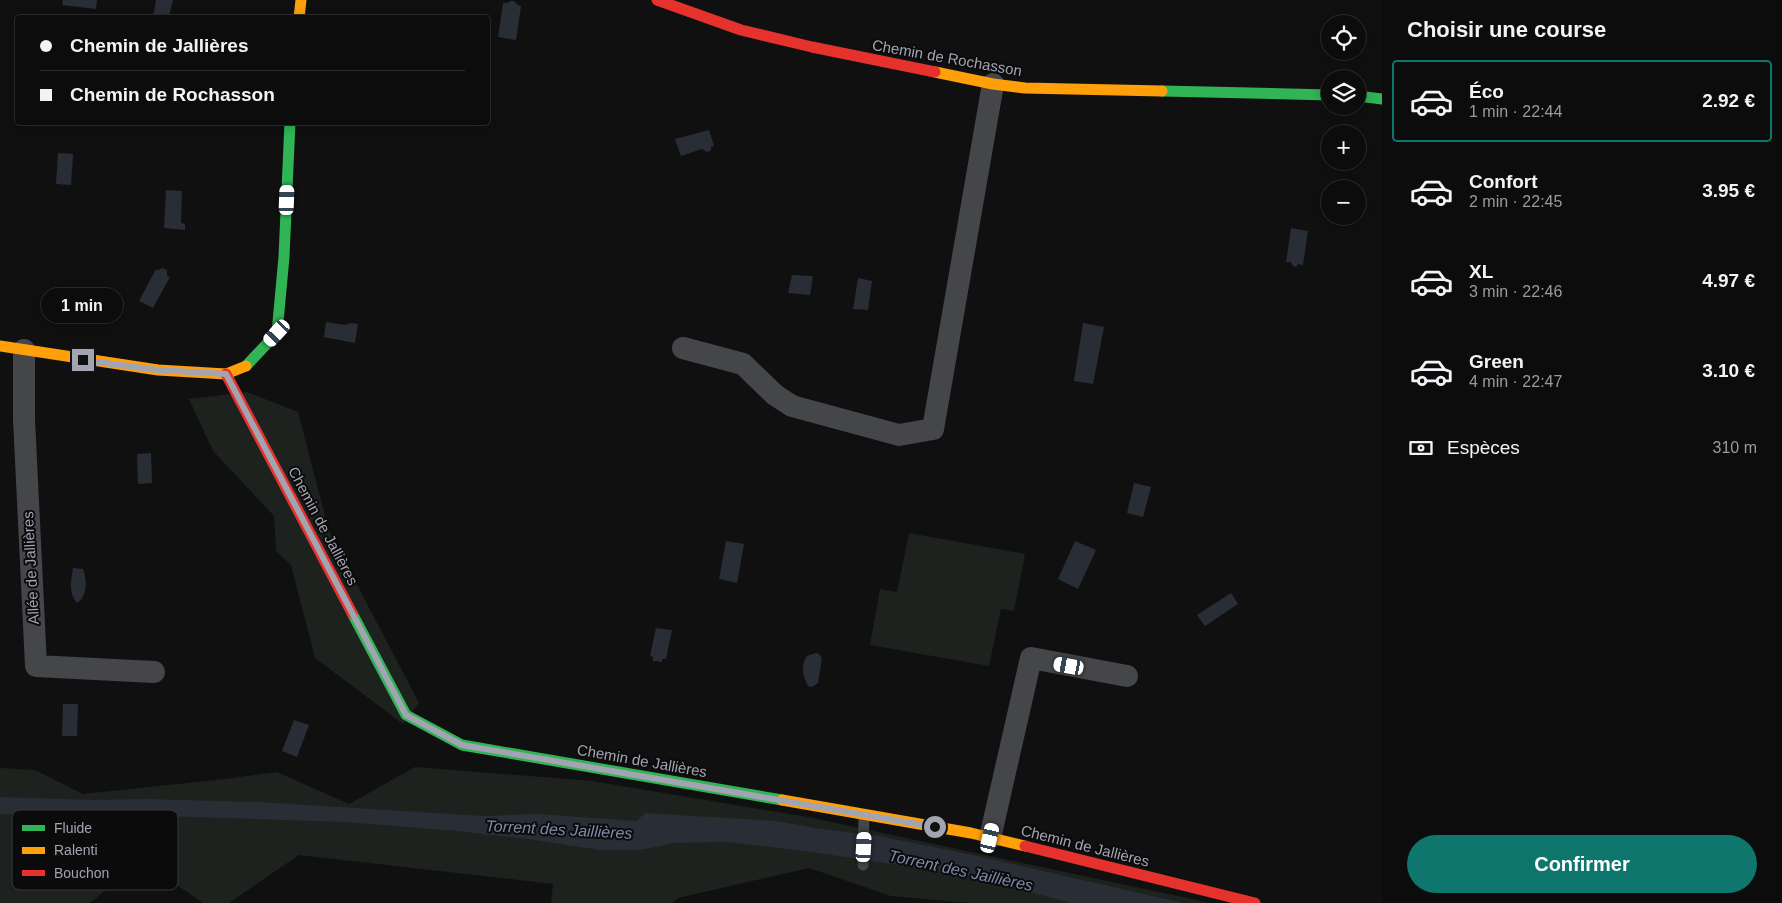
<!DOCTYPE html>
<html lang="fr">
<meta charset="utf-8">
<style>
:root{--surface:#0c0c0d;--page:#151516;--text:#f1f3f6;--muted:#9a9b9d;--line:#2c2c2e;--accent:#0f766e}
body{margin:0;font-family:Helvetica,sans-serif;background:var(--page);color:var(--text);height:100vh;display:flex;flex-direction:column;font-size:19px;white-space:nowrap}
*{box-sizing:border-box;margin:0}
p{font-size:16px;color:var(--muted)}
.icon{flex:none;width:28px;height:28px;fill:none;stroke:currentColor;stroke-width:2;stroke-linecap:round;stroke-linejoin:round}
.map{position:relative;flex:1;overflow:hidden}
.sheet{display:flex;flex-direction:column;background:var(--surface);width:400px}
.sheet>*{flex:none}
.banner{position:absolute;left:15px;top:15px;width:475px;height:110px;border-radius:5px;box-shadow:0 2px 12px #0003,0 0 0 1px var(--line);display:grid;align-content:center;height:110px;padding:0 25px;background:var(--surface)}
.controls{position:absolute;left:1321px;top:15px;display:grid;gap:10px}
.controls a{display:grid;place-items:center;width:45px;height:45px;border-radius:50%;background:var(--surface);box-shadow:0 2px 12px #0003,0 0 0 1px var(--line);font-size:25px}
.end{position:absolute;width:22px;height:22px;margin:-11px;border:6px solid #a2a4b1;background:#111;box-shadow:0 0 0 2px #111}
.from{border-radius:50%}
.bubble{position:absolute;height:35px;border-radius:18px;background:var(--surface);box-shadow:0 2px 12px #0003,0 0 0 1px var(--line);font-size:16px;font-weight:700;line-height:35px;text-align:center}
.car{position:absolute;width:15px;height:30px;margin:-15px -8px;border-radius:6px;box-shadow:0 0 4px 1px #0007;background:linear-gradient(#fff 24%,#345 0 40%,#fff 0 76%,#345 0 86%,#fff 0)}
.banner b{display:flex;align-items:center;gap:18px;height:48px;font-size:19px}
.banner b+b{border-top:1px solid var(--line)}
.banner i{width:12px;height:12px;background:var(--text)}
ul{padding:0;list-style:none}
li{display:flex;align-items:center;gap:15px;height:82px;margin:0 10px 8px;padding:0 15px;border:2px solid transparent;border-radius:5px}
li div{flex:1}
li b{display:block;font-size:19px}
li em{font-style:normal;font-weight:700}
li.selected{border-color:var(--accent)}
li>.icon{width:45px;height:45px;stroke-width:1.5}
h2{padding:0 25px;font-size:22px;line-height:60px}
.pay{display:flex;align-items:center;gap:12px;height:55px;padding:0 25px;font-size:19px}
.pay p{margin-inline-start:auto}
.action{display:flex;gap:10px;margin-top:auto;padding:10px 25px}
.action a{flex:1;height:58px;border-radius:30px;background:var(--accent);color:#fff;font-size:20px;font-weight:700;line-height:58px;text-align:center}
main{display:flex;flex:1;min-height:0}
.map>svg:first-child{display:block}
</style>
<main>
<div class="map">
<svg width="1382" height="903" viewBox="0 0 1382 903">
<rect width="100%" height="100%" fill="#101011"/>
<g fill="#1d221e">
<path d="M 247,392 L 298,412 L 329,531 L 419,703 L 403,724 L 315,658 L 291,565 L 276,551 L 274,516 L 213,451 L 189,399 Z"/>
<path d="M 909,533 L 1025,554 L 1014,611 L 1001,609 L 989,666 L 870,645 L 880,589 L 897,592 Z"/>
<path d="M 415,767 L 592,781 L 808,817 L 1210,903 L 969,903 L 891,896 L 809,868 L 678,898 L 672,903 L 551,903 L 553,884 L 299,855 L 229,903 L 203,903 L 142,861 L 90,903 L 0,903 L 0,768 L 35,770 L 83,794 L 225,779 L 277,772 L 349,804 Z"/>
</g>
<g fill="#292d35">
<path d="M 63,0 L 97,0 L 96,9 L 62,5 Z"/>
<path d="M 156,0 L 173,0 L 169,17 L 153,17 Z"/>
<path d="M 510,1 L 514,1 L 518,5 L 521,6 L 516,40 L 498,37 L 503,3 L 508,3 Z"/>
<path d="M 709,130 L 714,146 L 711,147 L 711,150 L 707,152 L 702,149 L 681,156 L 675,139 Z"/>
<path d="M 58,153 L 73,154 L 71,185 L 56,184 Z"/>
<path d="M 166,190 L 182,191 L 181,223 L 185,224 L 185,230 L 164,228 Z"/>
<path d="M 1291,228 L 1308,231 L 1303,265 L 1298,264 L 1296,267 L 1293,266 L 1291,262 L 1286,262 Z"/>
<path d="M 162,268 L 167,270 L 167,276 L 170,277 L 153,308 L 139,301 L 156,269 L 158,270 Z"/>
<path d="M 792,275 L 813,276 L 810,295 L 788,293 Z"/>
<path d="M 858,278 L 872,281 L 868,310 L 853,309 Z"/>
<path d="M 326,322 L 345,325 L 350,323 L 358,324 L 355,343 L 324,337 Z"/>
<path d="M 1083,323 L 1104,327 L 1093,384 L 1074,381 Z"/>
<path d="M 151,453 L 152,483 L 138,484 L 137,454 Z"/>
<path d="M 1134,483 L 1151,487 L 1143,517 L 1127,513 Z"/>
<path d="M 726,541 L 744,544 L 737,583 L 719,579 Z"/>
<path d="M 1075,541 L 1096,550 L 1078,589 L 1058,579 Z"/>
<path d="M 73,568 L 83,569 C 87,580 88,596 77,603 C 68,592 71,581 73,568 Z"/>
<path d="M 1231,593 L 1238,604 L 1205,626 L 1197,615 Z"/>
<path d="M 656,628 L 672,630 L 666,659 L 662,659 L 662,662 L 653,661 L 653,657 L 650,656 Z"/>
<path d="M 816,653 L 819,654 L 822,658 L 818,683 L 812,687 L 808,686 C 803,677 800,666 807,656 Z"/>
<path d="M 63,704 L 78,704 L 77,736 L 62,736 Z"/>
<path d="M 294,720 L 309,725 L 297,757 L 282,751 Z"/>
<path d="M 0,797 L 93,800 L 145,799 L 260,802 L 484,816 L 537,814 L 637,821 L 645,813 L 776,821 L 815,828 L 879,836 L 982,857 L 1183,903 L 1072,903 L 963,875 L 812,852 L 727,842 L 674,843 L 640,850 L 599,850 L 528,839 L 457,831 L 344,822 L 164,816 L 0,814 Z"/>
</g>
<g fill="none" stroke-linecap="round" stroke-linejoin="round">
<path stroke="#454649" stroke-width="11" d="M 863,865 L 864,815"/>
<g stroke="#454649" stroke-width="22">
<path d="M 683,348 L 743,364 L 775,395 L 792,406 L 899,435 L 933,429 L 993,84"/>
<path d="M 24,350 L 24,419 L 36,666 L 154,672"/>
<path d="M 990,838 L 1031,658 L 1127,676"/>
</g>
<g stroke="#30b455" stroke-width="11">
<path d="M 1162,91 L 1330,95"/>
<path d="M 1358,96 L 1382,99"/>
<path d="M 246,366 L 277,333 L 284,257 L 290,122"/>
<path d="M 352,613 L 406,715 L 462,745 L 782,800"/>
</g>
<g stroke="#ff9f0a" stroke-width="11">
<path d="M 299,18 L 301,0"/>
<path d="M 935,72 L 993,84 L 1025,88 L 1162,91"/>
<path d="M 0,346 L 158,370 L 226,374 L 246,366"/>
<path d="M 782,800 L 971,833 L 1025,846"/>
</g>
<g stroke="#e5322d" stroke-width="11">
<path d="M 657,0 L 741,30 L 812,47 L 935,72"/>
<path d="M 226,374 L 352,613"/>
<path d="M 1025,846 L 1255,903"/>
</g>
</g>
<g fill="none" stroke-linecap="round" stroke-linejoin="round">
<path stroke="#a2a4b1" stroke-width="6" d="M 83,360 L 158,370 L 226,374 L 406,715 L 462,745 L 935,827"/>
</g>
<g text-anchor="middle" stroke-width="4" stroke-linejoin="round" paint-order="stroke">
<g font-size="15" fill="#a2a4b1" stroke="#0b0b0c">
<text transform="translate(947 58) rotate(10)" y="5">Chemin de Rochasson</text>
<text transform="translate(323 526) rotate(62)" y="5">Chemin de Jallières</text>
<text transform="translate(31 568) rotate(-93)" y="5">Allée de Jallières</text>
<text transform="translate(642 761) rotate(10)" y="5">Chemin de Jallières</text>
<text transform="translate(1085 846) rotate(14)" y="5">Chemin de Jallières</text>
</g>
<g font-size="16" font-style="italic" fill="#7b8baa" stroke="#0b0b0c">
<text transform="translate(559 829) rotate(3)" y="6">Torrent des Jaillières</text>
<text transform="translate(961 870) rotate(12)" y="6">Torrent des Jaillières</text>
</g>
</g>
<rect x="12" y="810" width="166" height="80" rx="8" fill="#0b0b0c" stroke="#38393e" stroke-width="1"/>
<rect x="22" y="825" width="23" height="6" fill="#30b455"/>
<rect x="22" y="847" width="23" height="7" fill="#ff9f0a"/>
<rect x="22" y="870" width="23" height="6" fill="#e5322d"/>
<g font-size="14" fill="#a2a4b1">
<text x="54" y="833">Fluide</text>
<text x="54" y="855">Ralenti</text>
<text x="54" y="878">Bouchon</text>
</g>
</svg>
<div class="controls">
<a><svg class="icon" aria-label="locate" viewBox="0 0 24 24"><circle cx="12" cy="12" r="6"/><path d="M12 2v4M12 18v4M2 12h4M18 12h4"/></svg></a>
<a><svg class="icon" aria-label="layers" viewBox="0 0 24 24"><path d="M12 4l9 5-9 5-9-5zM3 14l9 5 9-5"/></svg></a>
<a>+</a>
<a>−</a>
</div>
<i class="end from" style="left:935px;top:827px"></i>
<i class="end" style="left:83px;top:360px"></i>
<div class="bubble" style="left:41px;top:288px;width:82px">1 min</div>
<i class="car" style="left:287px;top:200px;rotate:2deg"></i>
<i class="car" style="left:277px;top:333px;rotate:223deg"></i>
<i class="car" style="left:1069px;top:666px;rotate:280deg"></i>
<i class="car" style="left:990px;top:838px;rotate:13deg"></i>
<i class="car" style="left:864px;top:847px;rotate:3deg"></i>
<div class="banner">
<b><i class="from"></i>Chemin de Jallières</b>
<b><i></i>Chemin de Rochasson</b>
</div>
</div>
<section class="sheet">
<h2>Choisir une course</h2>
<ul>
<li class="selected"><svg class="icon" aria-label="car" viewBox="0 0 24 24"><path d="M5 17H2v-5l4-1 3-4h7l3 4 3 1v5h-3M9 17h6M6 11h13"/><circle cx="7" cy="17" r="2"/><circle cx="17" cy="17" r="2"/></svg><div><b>Éco</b><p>1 min · 22:44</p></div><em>2.92 €</em></li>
<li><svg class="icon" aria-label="car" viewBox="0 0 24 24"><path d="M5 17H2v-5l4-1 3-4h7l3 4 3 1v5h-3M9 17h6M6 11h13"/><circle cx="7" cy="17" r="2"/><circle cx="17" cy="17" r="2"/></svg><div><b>Confort</b><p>2 min · 22:45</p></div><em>3.95 €</em></li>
<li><svg class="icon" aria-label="car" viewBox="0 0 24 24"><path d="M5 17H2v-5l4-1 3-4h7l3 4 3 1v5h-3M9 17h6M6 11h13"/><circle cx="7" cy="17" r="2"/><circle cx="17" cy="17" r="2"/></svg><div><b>XL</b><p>3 min · 22:46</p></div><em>4.97 €</em></li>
<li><svg class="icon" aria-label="car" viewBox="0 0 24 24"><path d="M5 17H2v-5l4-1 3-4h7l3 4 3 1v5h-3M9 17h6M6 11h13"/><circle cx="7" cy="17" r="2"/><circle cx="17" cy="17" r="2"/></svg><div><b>Green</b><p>4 min · 22:47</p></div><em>3.10 €</em></li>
</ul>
<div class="pay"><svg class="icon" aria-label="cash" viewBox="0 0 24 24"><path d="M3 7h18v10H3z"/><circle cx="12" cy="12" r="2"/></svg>Espèces<p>310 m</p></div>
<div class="action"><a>Confirmer</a></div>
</section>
</main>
